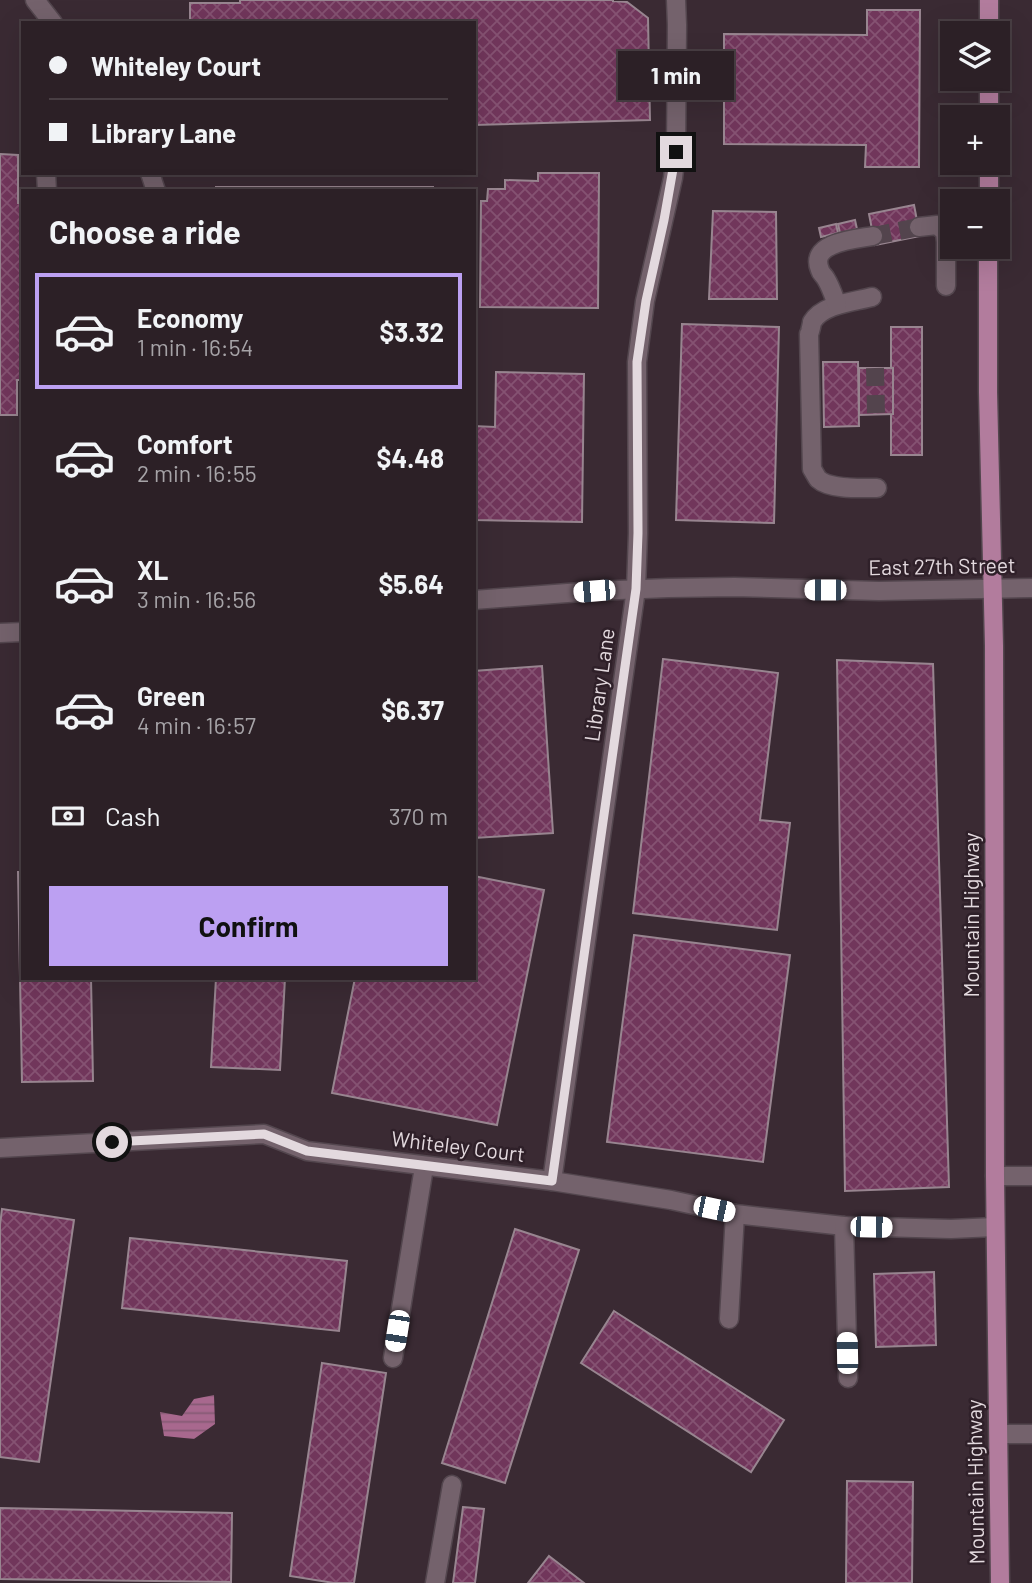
<!DOCTYPE html>
<meta charset="utf-8">
<style>
:root{--surface:#2c2026;--page:#34282e;--text:#f1f3f6;--muted:#a6a3a7;--line:#483e43;--accent:#bca0f2}
body{margin:0;font-family:Barlow,sans-serif;background:var(--page);color:var(--text);height:100vh;display:flex;flex-direction:column;font-size:26px;white-space:nowrap}
*{box-sizing:border-box;margin:0}
p{font-size:23px;color:var(--muted)}
.icon{flex:none;width:38px;height:38px;fill:none;stroke:currentColor;stroke-width:2;stroke-linecap:round;stroke-linejoin:round}
.map{position:relative;flex:1;overflow:hidden}
.details{position:absolute;left:21px;top:189px;width:455px;height:791px;display:flex;flex-direction:column;background:var(--surface);border-radius:0px;box-shadow:0 7px 28px #0002,0 0 0 2px var(--line)}
.details>*{flex:none}
.hud{position:absolute;left:21px;top:21px;width:455px;height:154px;border-radius:0px;box-shadow:0 7px 28px #0002,0 0 0 2px var(--line);display:grid;align-content:center;height:154px;padding:0 28px;background:var(--surface)}
.buttons{position:absolute;left:940px;top:21px;display:grid;gap:14px}
.buttons a{display:grid;place-items:center;width:70px;height:70px;border-radius:0px;background:var(--surface);box-shadow:0 7px 28px #0002,0 0 0 2px var(--line);font-size:35px}
.end{position:absolute;width:32px;height:32px;margin:-16px;border:9px solid #e3d9de;background:#111;box-shadow:0 0 0 4px #111}
.from{border-radius:50%}
.bubble{position:absolute;height:49px;border-radius:0px;background:var(--surface);box-shadow:0 7px 28px #0002,0 0 0 2px var(--line);font-size:23px;font-weight:700;line-height:49px;text-align:center}
.car{position:absolute;width:21px;height:42px;margin:-21px -10px;border-radius:9px;box-shadow:0 0 5px 2px #0007;background:linear-gradient(#fff 24%,#345 0 40%,#fff 0 76%,#345 0 86%,#fff 0)}
.hud b{display:flex;align-items:center;gap:24px;height:66px;font-size:26px}
.hud b+b{border-top:2px solid var(--line)}
.hud i{width:18px;height:18px;background:var(--text)}
ul{padding:0;list-style:none}
li{display:flex;align-items:center;gap:21px;height:116px;margin:0 14px 10px;padding:0 14px;border:4px solid transparent;border-radius:0px}
li div{flex:1}
li b{display:block;font-size:26px}
li em{font-style:normal;font-weight:700}
li.current{border-color:var(--accent)}
li>.icon{width:63px;height:63px;stroke-width:1.5}
h2{padding:0 28px;font-size:32px;line-height:84px}
.pay{display:flex;align-items:center;gap:18px;height:77px;padding:0 28px;font-size:26px}
.pay p{margin-inline-start:auto}
.primary-button{display:flex;gap:14px;margin-top:auto;padding:14px 28px}
.primary-button a{flex:1;height:80px;border-radius:0px;background:var(--accent);color:#111;font-size:28px;font-weight:700;line-height:80px;text-align:center}
.map>svg:first-child{display:block}
</style>
<div class="map">
<svg width="1032" height="1583" viewBox="0 0 1032 1583">
<defs>
<pattern id="water-rules" width="6" height="5" patternUnits="userSpaceOnUse" patternTransform="scale(1.75)"><rect width="6" height="5" fill="#a8688e"/><path d="M0 2.5h6" fill="none" stroke="#855a74"/></pattern>
<pattern id="building-cross-hatch" width="8" height="8" patternUnits="userSpaceOnUse" patternTransform="scale(1.75)"><rect width="8" height="8" fill="#71365b"/><path d="M0 0l8 8M0 8l8-8" fill="none" stroke="#855272"/></pattern>
</defs>
<rect width="100%" height="100%" fill="#3a2a33"/>
<path fill="url(#water-rules)" d="M 214,1395 L 215,1424 L 194,1439 L 164,1436 L 160,1412 L 182,1416 L 194,1399 Z"/>
<g fill="url(#building-cross-hatch)" stroke="#988590" stroke-width="2">
<path d="M 240,0 L 613,0 L 613,1 L 627,2 L 648,18 L 650,120 L 474,125 L 474,23 L 167,23 L 167,21 L 190,21 L 190,3 L 240,3 Z"/>
<path d="M 867,10 L 920,10 L 919,167 L 865,167 L 866,145 L 724,144 L 724,34 L 867,35 Z"/>
<path d="M 0,154 L 18,155 L 18,203 L 23,203 L 23,380 L 17,380 L 17,415 L 0,415 Z"/>
<path d="M 538,173 L 599,173 L 598,308 L 480,307 L 481,201 L 487,201 L 488,189 L 505,189 L 505,180 L 538,181 Z"/>
<rect x="216" y="187" width="217" height="4"/>
<path d="M 914,205 L 920,236 L 875,245 L 869,214 Z"/>
<path d="M 713,211 L 776,212 L 777,299 L 709,299 Z"/>
<path d="M 855,220 L 857,229 L 840,233 L 838,224 Z"/>
<path d="M 836,224 L 838,233 L 821,237 L 819,228 Z"/>
<path d="M 682,324 L 779,327 L 774,523 L 676,520 Z"/>
<rect x="891" y="327" width="31" height="128"/>
<path d="M 823,362 L 858,362 L 859,426 L 824,427 Z"/>
<path d="M 859,368 L 893,368 L 893,414 L 859,415 Z"/>
<path d="M 496,372 L 584,374 L 582,522 L 474,520 L 474,426 L 495,427 Z"/>
<path d="M 663,659 L 778,673 L 760,820 L 790,823 L 777,930 L 633,913 Z"/>
<path d="M 837,660 L 933,664 L 949,1187 L 845,1191 Z"/>
<path d="M 542,666 L 553,833 L 474,838 L 474,671 Z"/>
<path d="M 18,872 L 23,872 L 23,978 L 91,978 L 93,1081 L 22,1082 Z"/>
<path d="M 474,876 L 544,890 L 497,1125 L 332,1093 L 355,978 L 474,978 Z"/>
<path d="M 634,935 L 790,955 L 763,1162 L 607,1142 Z"/>
<path d="M 216,978 L 285,978 L 280,1070 L 211,1067 Z"/>
<path d="M 2,1209 L 74,1220 L 39,1462 L 0,1457 L 0,1225 Z"/>
<path d="M 515,1229 L 579,1250 L 505,1483 L 442,1463 Z"/>
<path d="M 130,1238 L 347,1261 L 339,1331 L 122,1308 Z"/>
<path d="M 934,1272 L 936,1345 L 876,1347 L 874,1274 Z"/>
<path d="M 614,1311 L 784,1420 L 751,1472 L 581,1363 Z"/>
<path d="M 322,1363 L 386,1373 L 354,1583 L 334,1583 L 290,1576 Z"/>
<path d="M 847,1481 L 913,1482 L 912,1583 L 846,1583 Z"/>
<path d="M 463,1507 L 484,1509 L 475,1583 L 453,1583 Z"/>
<path d="M 0,1508 L 232,1513 L 231,1582 L 0,1579 Z"/>
<path d="M 549,1556 L 584,1583 L 528,1583 Z"/>
</g>
<g fill="none" stroke-linecap="round" stroke-linejoin="round">
<g stroke="#53444d" stroke-width="18" stroke-dasharray="18 9" stroke-linecap="butt">
<path d="M 873,236 L 919,227"/>
<path d="M 875,368 L 876,414"/>
</g>
<g stroke="#53464e" stroke-width="21">
<g id="minor">
<path d="M 35,0 L 53,23"/>
<path d="M 46,173 L 47,191"/>
<path d="M 150,173 L 156,191"/>
<path d="M 919,227 L 937,225 L 945,232 L 946,242 L 946,286"/>
<path d="M 872,297 C 853,302 823,304 812,322 C 812,323 810,333 809,334 L 812,469 C 814,472 816,476 818,479 C 830,490 862,488 877,488"/>
<path d="M 837,305 C 834,297 831,287 826,279 C 824,275 821,274 820,270 C 808,242 857,239 873,236"/>
<path d="M 474,600 L 594,591 L 668,588 L 734,587 L 879,591 L 1032,588"/>
<path d="M 0,633 L 23,632"/>
<path d="M 0,1148 L 264,1134 L 307,1151 L 552,1181 L 671,1200 L 735,1214 L 844,1226 L 951,1229 L 995,1227"/>
<path d="M 995,1176 L 1032,1176"/>
<path d="M 552,1181 L 636,589 L 638,533 L 637,362 L 645,301 L 673,178 L 676,152 L 677,25 L 676,0"/>
<path d="M 844,1226 L 848,1378"/>
<path d="M 729,1319 L 735,1214"/>
<path d="M 393,1358 L 424,1167"/>
<path d="M 999,1434 L 1032,1434"/>
<path d="M 435,1583 L 452,1485"/>
</g>
</g>
<g stroke="#53464e" stroke-width="21">
<g id="major">
<path d="M 989,0 L 989,33"/>
<path d="M 989,79 L 989,117"/>
<path d="M 989,201 L 989,163"/>
<path d="M 988,247 L 988,392 L 994,646 L 995,1176 L 1000,1583"/>
</g>
</g>
<use href="#minor" stroke="#74626c" stroke-width="18"/>
<use href="#major" stroke="#b27c9d" stroke-width="18"/>
</g>
<g fill="none" stroke-linecap="round" stroke-linejoin="round">
<path stroke="#e3d9de" stroke-width="9" d="M 112,1142 L 264,1134 L 307,1151 L 552,1181 L 636,589 L 638,533 L 637,362 L 646,301 L 664,220 L 676,152"/>
</g>
<g text-anchor="middle" stroke-width="5" stroke-linejoin="round" paint-order="stroke">
<g font-size="21" fill="#e3d9de" stroke="#2f2029">
<text transform="translate(942 567) rotate(-1)" y="7">East 27th Street</text>
<text transform="translate(600 685) rotate(-82)" y="7">Library Lane</text>
<text transform="translate(972 915) rotate(-90)" y="7">Mountain Highway</text>
<text transform="translate(458 1147) rotate(7)" y="7">Whiteley Court</text>
<text transform="translate(976 1482) rotate(-91)" y="7">Mountain Highway</text>
</g>
</g>
</svg>
<div class="buttons">
<a><svg class="icon" aria-label="layers" viewBox="0 0 24 24"><path d="M12 4l9 5-9 5-9-5zM3 14l9 5 9-5"/></svg></a>
<a>+</a>
<a>−</a>
</div>
<i class="end from" style="left:112px;top:1142px"></i>
<i class="end" style="left:676px;top:152px"></i>
<div class="bubble" style="left:618px;top:51px;width:116px">1 min</div>
<i class="car" style="left:825px;top:590px;rotate:270deg"></i>
<i class="car" style="left:594px;top:591px;rotate:265deg"></i>
<i class="car" style="left:714px;top:1209px;rotate:102deg"></i>
<i class="car" style="left:871px;top:1227px;rotate:91deg"></i>
<i class="car" style="left:397px;top:1331px;rotate:189deg"></i>
<i class="car" style="left:847px;top:1353px;rotate:359deg"></i>
<div class="hud">
<b><i class="from"></i>Whiteley Court</b>
<b><i></i>Library Lane</b>
</div>
<section class="details">
<h2>Choose a ride</h2>
<ul>
<li class="current"><svg class="icon" aria-label="car" viewBox="0 0 24 24"><path d="M5 17H2v-5l4-1 3-4h7l3 4 3 1v5h-3M9 17h6M6 11h13"/><circle cx="7" cy="17" r="2"/><circle cx="17" cy="17" r="2"/></svg><div><b>Economy</b><p>1 min · 16:54</p></div><em>$3.32</em></li>
<li><svg class="icon" aria-label="car" viewBox="0 0 24 24"><path d="M5 17H2v-5l4-1 3-4h7l3 4 3 1v5h-3M9 17h6M6 11h13"/><circle cx="7" cy="17" r="2"/><circle cx="17" cy="17" r="2"/></svg><div><b>Comfort</b><p>2 min · 16:55</p></div><em>$4.48</em></li>
<li><svg class="icon" aria-label="car" viewBox="0 0 24 24"><path d="M5 17H2v-5l4-1 3-4h7l3 4 3 1v5h-3M9 17h6M6 11h13"/><circle cx="7" cy="17" r="2"/><circle cx="17" cy="17" r="2"/></svg><div><b>XL</b><p>3 min · 16:56</p></div><em>$5.64</em></li>
<li><svg class="icon" aria-label="car" viewBox="0 0 24 24"><path d="M5 17H2v-5l4-1 3-4h7l3 4 3 1v5h-3M9 17h6M6 11h13"/><circle cx="7" cy="17" r="2"/><circle cx="17" cy="17" r="2"/></svg><div><b>Green</b><p>4 min · 16:57</p></div><em>$6.37</em></li>
</ul>
<div class="pay"><svg class="icon" aria-label="cash" viewBox="0 0 24 24"><path d="M3 7h18v10H3z"/><circle cx="12" cy="12" r="2"/></svg>Cash<p>370 m</p></div>
<div class="primary-button"><a>Confirm</a></div>
</section>
</div>
